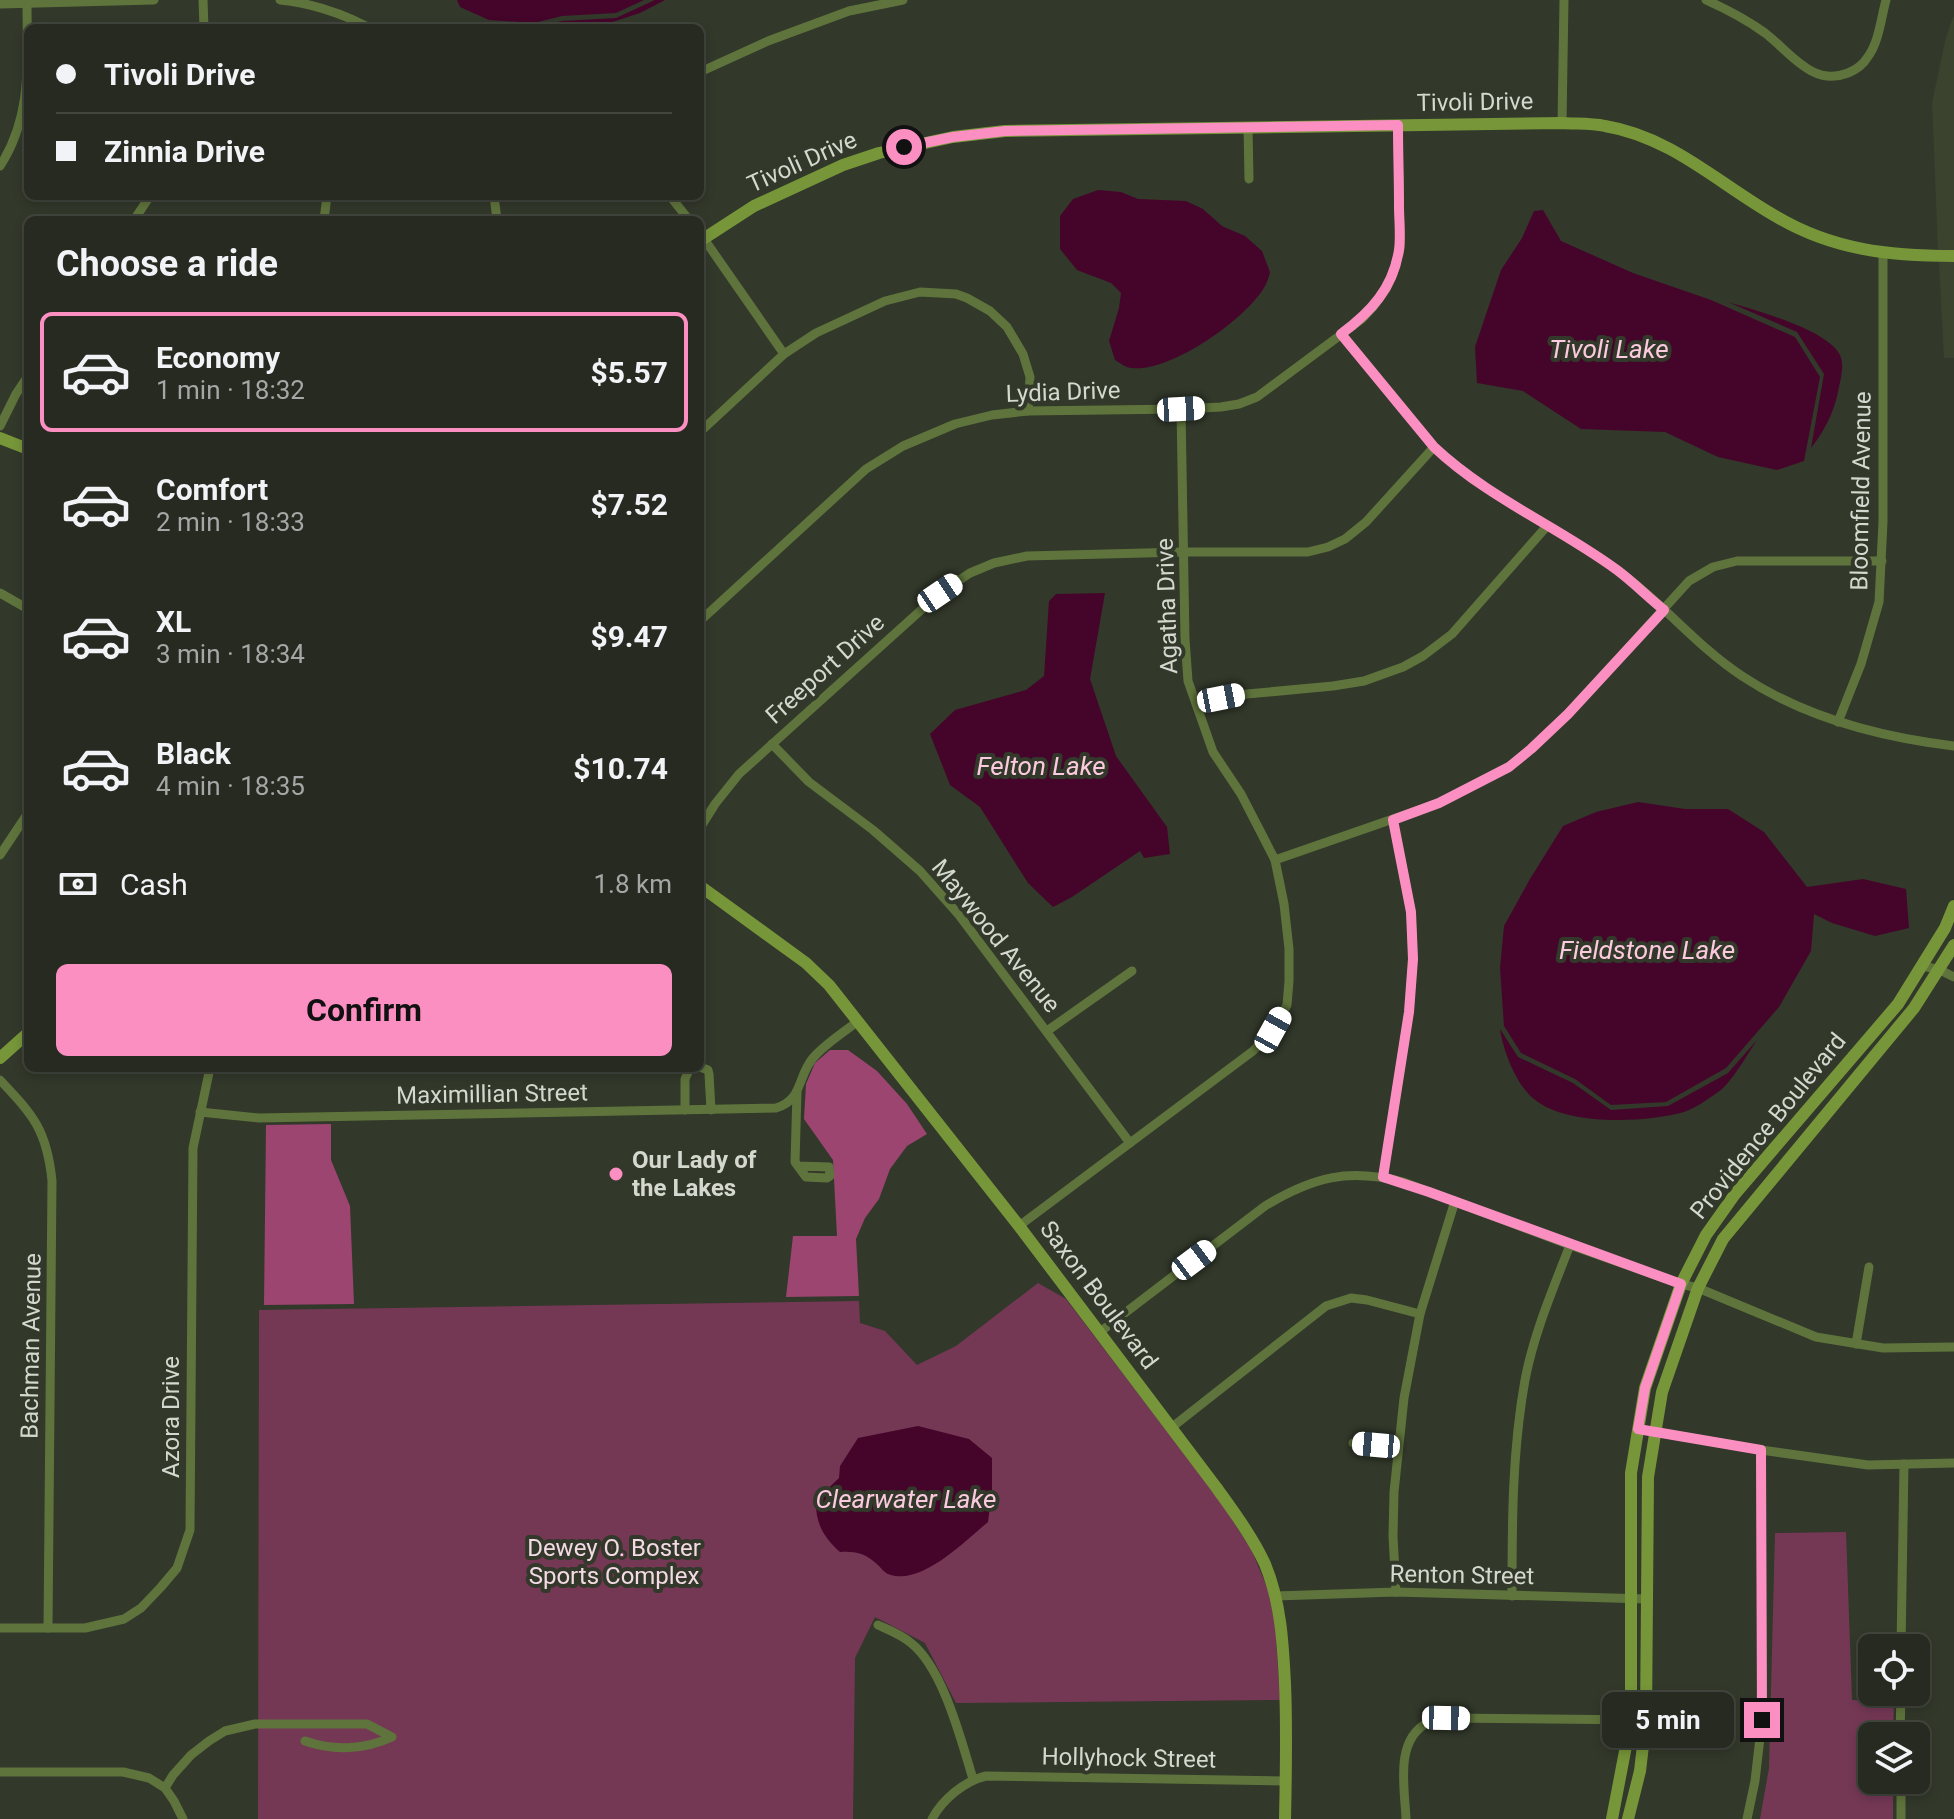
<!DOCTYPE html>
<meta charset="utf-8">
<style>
:root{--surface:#262a20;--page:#2e3229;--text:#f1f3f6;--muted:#a4a7a5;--line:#42463e;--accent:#fc8fc2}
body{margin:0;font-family:Roboto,sans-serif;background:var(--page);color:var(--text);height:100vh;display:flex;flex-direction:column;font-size:30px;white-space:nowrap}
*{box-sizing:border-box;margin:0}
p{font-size:26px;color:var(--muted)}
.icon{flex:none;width:44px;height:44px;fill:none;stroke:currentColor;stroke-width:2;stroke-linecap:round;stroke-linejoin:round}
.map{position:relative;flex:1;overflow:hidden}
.side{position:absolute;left:24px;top:216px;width:680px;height:856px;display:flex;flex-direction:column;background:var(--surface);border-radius:12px;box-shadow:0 4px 12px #0003,0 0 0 2px var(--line)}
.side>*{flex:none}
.hud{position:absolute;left:24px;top:24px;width:680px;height:176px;border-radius:12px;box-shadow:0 4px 12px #0003,0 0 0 2px var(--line);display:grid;align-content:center;height:176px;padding:0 32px;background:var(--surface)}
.fabs{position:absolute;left:1858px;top:1634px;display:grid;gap:16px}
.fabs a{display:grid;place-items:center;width:72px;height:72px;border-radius:12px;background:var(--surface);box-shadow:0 4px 12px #0003,0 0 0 2px var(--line);font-size:40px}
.end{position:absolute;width:36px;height:36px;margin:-18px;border:10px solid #fc8fc2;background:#111;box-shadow:0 0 0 4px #111}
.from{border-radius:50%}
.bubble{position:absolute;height:56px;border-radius:12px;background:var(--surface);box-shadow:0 4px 12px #0003,0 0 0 2px var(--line);font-size:26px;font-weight:700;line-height:56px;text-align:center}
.car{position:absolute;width:24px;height:48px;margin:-24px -12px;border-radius:10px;box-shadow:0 0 6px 2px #0007;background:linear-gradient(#fff 24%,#345 0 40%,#fff 0 76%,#345 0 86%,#fff 0)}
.hud b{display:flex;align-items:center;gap:28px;height:76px;font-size:30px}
.hud b+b{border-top:2px solid var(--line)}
.hud i{width:20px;height:20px;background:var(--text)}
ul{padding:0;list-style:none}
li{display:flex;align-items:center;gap:24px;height:120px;margin:0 16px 12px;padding:0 16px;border:4px solid transparent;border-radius:12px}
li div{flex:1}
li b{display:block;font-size:30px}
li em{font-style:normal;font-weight:700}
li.on{border-color:var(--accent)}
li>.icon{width:72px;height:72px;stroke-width:1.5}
h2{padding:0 32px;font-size:36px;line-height:96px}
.pay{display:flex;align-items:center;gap:20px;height:88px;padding:0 32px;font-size:30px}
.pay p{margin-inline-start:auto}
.cta{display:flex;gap:16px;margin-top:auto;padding:16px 32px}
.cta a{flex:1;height:92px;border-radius:12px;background:var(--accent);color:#111;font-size:32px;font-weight:700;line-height:92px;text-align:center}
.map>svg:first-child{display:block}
</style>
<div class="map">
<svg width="1954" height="1819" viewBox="0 0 1954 1819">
<rect width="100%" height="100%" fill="#32382a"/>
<g fill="#3b432f">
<path d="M 1954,15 L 1954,250 L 1938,250 L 1932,103 L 1946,37 Z"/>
<path d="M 1939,262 L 1954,262 L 1954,358 L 1944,358 Z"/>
</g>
<g fill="#743855">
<path d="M 1038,1283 L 1066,1299 L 1219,1500 L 1251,1549 L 1267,1587 L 1275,1622 L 1280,1700 L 956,1703 L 925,1643 L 875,1617 L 855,1658 L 853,1819 L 258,1819 L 259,1310 L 859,1301 L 860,1323 L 885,1331 L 917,1365 L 956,1346 Z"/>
<path d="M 1846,1532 L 1852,1700 L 1894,1701 L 1893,1736 L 1872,1736 L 1872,1780 L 1893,1780 L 1893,1819 L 1760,1819 L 1769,1768 L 1775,1533 Z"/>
</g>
<g fill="#9c4570">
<path d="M 830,1050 L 848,1050 L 877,1071 L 907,1104 L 927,1134 L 907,1146 L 890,1169 L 879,1199 L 865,1218 L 856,1239 L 859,1296 L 786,1297 L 793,1236 L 837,1236 L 833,1160 L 804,1119 L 806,1084 L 815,1063 Z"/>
<path d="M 331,1124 L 331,1160 L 350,1206 L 354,1304 L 264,1305 L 266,1125 Z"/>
</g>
<g fill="#45052a">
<path d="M 457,0 L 644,0 L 616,13 L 562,16 L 534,23 L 489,20 L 460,7 Z"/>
<path d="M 655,0 L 665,0 L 640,13 L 594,28 L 533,28 L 562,21 L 616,18 Z"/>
<path d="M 1098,190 L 1121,192 L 1138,199 L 1186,201 L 1203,209 L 1222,226 L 1245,236 L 1262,251 L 1270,272 C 1269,276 1268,280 1266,284 C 1250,317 1170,373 1132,368 C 1126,368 1120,363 1115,360 L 1109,341 L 1119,308 L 1121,293 L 1111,283 L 1077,270 L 1060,249 L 1060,216 L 1073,199 Z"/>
<path d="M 1543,210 L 1561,241 L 1633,273 L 1711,300 L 1795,337 L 1820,377 L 1804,461 L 1777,470 L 1718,457 L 1665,432 L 1581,429 L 1523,391 L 1477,383 L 1475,347 L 1501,270 L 1522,238 L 1534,211 Z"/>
<path d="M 1728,302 C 1754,310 1827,329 1840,355 C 1845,366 1840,381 1838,392 C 1834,412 1824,432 1811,448 L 1824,374 L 1797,332 Z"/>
<path d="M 1105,593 L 1090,679 L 1116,756 L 1167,827 L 1170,854 L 1144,858 L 1140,851 L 1072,897 L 1053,907 L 1028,883 L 980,807 L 950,785 L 930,734 L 955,710 L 1026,690 L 1044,676 L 1049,601 L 1056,594 Z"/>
<path d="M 1638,802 L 1685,809 L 1728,809 L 1764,832 L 1807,887 L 1863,879 L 1906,889 L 1909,928 L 1875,936 L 1832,923 L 1814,914 L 1811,951 L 1779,1007 L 1726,1068 L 1666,1102 L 1611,1105 L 1575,1079 L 1521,1053 L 1504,1026 L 1500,968 L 1504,926 L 1530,879 L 1563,826 L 1596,812 Z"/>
<path d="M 1500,1029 L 1518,1057 L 1573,1083 L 1611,1110 L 1668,1106 L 1728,1073 L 1757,1040 C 1749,1052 1732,1081 1721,1090 C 1711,1097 1696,1108 1684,1112 C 1645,1123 1566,1126 1534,1099 C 1516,1085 1503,1050 1500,1029 Z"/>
<path d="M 918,1426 L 969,1439 L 992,1458 L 992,1491 L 988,1522 C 964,1542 920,1587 888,1574 C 885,1573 881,1568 879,1566 C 866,1554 858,1551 840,1552 C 823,1537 815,1522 816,1500 L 839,1478 L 840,1466 L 858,1438 Z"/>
</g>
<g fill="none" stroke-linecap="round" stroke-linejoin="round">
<g stroke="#5f743c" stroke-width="9">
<path d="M 203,0 L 204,28"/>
<path d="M 280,0 C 312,3 341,13 370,28"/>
<path d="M 1706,0 C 1726,9 1747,20 1765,33 C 1790,52 1812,87 1848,73 C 1855,70 1863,65 1867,58 C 1879,43 1881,18 1886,0"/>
<path d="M 0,4 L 154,0"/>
<path d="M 700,72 L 768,41 L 849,11 L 903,0"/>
<path d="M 1562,123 L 1564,0"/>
<path d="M 1248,127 L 1249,179"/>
<path d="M 0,166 C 33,115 27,61 27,3"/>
<path d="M 494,196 L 497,220"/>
<path d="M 670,196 L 689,220"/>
<path d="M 134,220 L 150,196"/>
<path d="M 324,220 L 327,196"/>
<path d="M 702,236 L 784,354"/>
<path d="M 1341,334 L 1434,447 C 1488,497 1556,527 1616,569 C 1661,601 1696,646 1742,676 C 1805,718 1879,737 1954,746"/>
<path d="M 0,426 L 16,394 L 28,376"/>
<path d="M 700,432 L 784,354 L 816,333 L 885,301 L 920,292 L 956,294 L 967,298 L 990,311 L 1007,327 L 1023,354 L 1030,377 L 1028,411"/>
<path d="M 0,593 L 28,609"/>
<path d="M 700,621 L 866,469 L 903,446 L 955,424 L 992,415 L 1028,411 L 1181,409 L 1221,407 L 1239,404 L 1257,397 L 1362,319 L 1373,307 L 1386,289 L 1393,274 L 1400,248 L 1398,125"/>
<path d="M 1196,703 L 1247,694 L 1333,686 L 1364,681 L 1403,667 L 1423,656 L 1452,634 L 1547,526"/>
<path d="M 1838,722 L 1861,664 L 1879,602 L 1883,522 L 1883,254"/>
<path d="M 772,744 L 809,782 L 873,830 L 920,871 L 959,915 L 1130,1143"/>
<path d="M 700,828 L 715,804 L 739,774 L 940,593 L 970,573 L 994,563 L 1027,556 L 1184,552 L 1308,552 L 1328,547 L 1345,539 L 1366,522 L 1434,447"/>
<path d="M 0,855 L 28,813"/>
<path d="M 1275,860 L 1439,803 L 1509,767 L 1531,749 L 1568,714 L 1689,581 L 1713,567 L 1737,561 L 1882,561"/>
<path d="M 1923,966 L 1940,970 L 1954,977"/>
<path d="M 1047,1031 L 1132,971"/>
<path d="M 700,1067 L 708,1070 L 709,1074 L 711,1110"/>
<path d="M 0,1080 C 33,1115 47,1130 52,1181 L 48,1628"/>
<path d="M 797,1092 L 795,1162 L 806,1177 L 827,1178 L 830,1176 L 829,1167 L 798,1166"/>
<path d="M 685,1110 L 685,1079 L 690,1068"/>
<path d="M 200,1112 L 259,1118 L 776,1108 C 803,1100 797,1077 813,1058 C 825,1044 843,1033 858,1021"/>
<path d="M 1383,1177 L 1409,1012 L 1413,959 L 1411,912 L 1393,820"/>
<path d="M 1019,1226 L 1253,1051 L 1273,1030 L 1287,1005 L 1289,981 L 1289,949 L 1284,904 L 1275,860 L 1241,794 L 1213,752 L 1188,681 L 1185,639 L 1181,409"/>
<path d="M 1100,1332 L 1265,1206 C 1313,1177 1348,1168 1403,1182 L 1570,1245 L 1681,1284 L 1698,1288 L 1816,1337 L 1883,1348 L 1954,1347"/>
<path d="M 1856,1344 L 1869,1267"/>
<path d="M 1171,1428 L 1326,1306 L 1351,1298 L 1367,1300 L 1420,1314"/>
<path d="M 1638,1429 L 1761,1450 L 1868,1465 L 1954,1463"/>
<path d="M 1353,1443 L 1398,1446"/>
<path d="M 1396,1592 L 1393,1536 L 1394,1492 L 1404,1398 L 1420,1314 L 1455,1201"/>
<path d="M 1276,1596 L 1396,1592 L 1647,1599"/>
<path d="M 1512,1596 C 1512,1524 1512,1452 1525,1380 C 1534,1333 1553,1289 1570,1245"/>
<path d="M 878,1625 C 889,1630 902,1635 911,1643 C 943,1668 961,1740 973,1779"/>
<path d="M 0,1628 L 85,1628 L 124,1619 L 141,1608 L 161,1587 L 177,1568 L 190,1530 L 193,1148 L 210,1068"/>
<path d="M 1901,1648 L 1904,1464"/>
<path d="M 1900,1736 L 1901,1692"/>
<path d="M 0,1772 L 123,1772 L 149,1778 L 165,1788 L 174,1801 L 183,1819"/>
<path d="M 1901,1780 L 1901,1819"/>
<path d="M 165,1788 L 173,1775 L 191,1755 L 209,1741 L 225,1731 L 255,1724 L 367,1724 L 392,1737 C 364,1750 333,1751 305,1741"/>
<path d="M 932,1819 C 942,1800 964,1781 986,1776 L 1286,1781"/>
<path d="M 1406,1819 C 1405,1789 1394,1741 1427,1723 C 1433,1721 1440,1719 1446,1718 L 1646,1720"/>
<path d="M 1747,1819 L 1755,1781 L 1762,1720 L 1761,1450"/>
</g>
<g stroke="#769639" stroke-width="12">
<path d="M 700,241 L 754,206 L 843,165 L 879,153 L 953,137 L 1005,131 L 1562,123 C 1576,124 1591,123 1605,126 C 1672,137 1720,185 1777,217 C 1833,250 1890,256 1954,256"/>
<path d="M 0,438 L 28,449"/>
<path d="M 700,886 L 806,963 L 829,985 L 1019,1226 L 1216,1487 C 1233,1511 1252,1536 1265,1564 C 1281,1603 1283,1643 1285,1684 C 1287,1729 1286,1774 1285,1819"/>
<path d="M 0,1058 L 28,1033"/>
<path d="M 1612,1819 L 1631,1720 L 1631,1473 L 1645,1388 L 1681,1284 L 1706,1235 L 1735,1194 L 1898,1004 L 1945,928 L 1954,906"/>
<path d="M 1628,1819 L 1640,1771 L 1646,1720 L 1648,1477 L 1662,1392 L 1698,1288 L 1723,1239 L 1914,1008 L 1954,945"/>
</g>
</g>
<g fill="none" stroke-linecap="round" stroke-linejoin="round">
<path stroke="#fc8fc2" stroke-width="10" d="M 904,147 L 953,137 L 1005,131 L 1398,125 C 1398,152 1399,179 1399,206 C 1399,220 1401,236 1399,250 C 1393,288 1371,312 1341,334 L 1434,447 C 1488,498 1557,526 1617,570 C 1633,582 1648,597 1664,610 L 1568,714 L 1531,749 L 1509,767 L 1439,803 L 1393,820 L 1411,912 L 1413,959 L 1409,1012 L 1383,1177 L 1429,1192 L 1681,1284 L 1645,1388 L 1638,1429 L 1761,1450 L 1762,1720"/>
</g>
<circle fill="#fc8fc2" stroke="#32382a" stroke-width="3" cx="616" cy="1174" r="8"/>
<g text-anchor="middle" stroke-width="8" stroke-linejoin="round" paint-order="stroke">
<g font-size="24" fill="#d4d8cf" stroke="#32382a">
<text transform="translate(1475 102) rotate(-1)" y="8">Tivoli Drive</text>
<text transform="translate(802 162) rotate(-24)" y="8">Tivoli Drive</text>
<text transform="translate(1063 392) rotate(-2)" y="8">Lydia Drive</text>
<text transform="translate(1861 491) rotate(-89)" y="8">Bloomfield Avenue</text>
<text transform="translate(1167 606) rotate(-92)" y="8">Agatha Drive</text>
<text transform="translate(825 669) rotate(-42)" y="8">Freeport Drive</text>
<text transform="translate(996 936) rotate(51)" y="8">Maywood Avenue</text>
<text transform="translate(492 1094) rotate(-1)" y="8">Maximillian Street</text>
<text transform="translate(1768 1126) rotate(-51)" y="8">Providence Boulevard</text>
<text transform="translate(1099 1295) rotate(53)" y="8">Saxon Boulevard</text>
<text transform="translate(31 1346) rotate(-89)" y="8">Bachman Avenue</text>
<text transform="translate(171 1417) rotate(-90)" y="8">Azora Drive</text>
<text transform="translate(1462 1575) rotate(1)" y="8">Renton Street</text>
<text transform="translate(1129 1758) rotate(1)" y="8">Hollyhock Street</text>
</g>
<g font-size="24" font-weight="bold" fill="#d4d8cf" stroke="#32382a" text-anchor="start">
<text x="632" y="1168">Our Lady of<tspan x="632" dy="28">the Lakes</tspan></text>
</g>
<g font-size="24" fill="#f3dae4" stroke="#32382a">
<text x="614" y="1556">Dewey O. Boster<tspan x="614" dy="28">Sports Complex</tspan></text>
</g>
<g font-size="26" font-style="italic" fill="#fccadf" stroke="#32382a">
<text x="1609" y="358">Tivoli Lake</text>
<text x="1041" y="775">Felton Lake</text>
<text x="1647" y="959">Fieldstone Lake</text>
<text x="906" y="1508">Clearwater Lake</text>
</g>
</g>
</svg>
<div class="fabs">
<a><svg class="icon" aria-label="locate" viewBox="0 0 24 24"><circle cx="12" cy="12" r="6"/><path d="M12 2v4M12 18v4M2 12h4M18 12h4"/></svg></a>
<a><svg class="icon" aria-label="layers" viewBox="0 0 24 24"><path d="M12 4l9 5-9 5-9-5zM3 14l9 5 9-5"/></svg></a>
</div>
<i class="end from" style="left:904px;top:147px"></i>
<i class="end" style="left:1762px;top:1720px"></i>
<div class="bubble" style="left:1602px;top:1692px;width:132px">5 min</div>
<i class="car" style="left:1181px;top:409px;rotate:87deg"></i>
<i class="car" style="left:940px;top:593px;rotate:56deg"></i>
<i class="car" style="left:1221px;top:698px;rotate:79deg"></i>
<i class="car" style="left:1273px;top:1030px;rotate:29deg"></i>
<i class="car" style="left:1194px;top:1260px;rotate:53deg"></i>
<i class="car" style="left:1376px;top:1445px;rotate:275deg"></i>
<i class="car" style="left:1446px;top:1718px;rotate:91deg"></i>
<div class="hud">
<b><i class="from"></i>Tivoli Drive</b>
<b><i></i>Zinnia Drive</b>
</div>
<section class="side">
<h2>Choose a ride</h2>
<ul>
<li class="on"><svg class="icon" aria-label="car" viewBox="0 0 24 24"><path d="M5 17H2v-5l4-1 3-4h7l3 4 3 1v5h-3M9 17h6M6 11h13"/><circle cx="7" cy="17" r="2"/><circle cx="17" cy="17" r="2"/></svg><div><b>Economy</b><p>1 min · 18:32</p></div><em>$5.57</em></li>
<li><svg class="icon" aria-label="car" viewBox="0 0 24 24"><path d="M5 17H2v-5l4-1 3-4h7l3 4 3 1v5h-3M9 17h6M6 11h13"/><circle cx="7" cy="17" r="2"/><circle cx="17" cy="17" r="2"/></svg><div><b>Comfort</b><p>2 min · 18:33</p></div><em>$7.52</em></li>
<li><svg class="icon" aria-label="car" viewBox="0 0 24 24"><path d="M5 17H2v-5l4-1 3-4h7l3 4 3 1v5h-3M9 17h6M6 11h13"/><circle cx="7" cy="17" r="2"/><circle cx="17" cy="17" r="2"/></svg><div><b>XL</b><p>3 min · 18:34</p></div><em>$9.47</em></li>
<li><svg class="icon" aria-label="car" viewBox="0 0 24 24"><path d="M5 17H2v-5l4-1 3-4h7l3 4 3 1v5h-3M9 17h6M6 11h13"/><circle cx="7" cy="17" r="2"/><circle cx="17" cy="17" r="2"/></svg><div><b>Black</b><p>4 min · 18:35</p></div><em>$10.74</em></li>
</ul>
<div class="pay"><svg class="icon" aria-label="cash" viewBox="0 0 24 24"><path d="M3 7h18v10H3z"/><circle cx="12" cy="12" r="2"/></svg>Cash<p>1.8 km</p></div>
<div class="cta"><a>Confirm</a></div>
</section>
</div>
